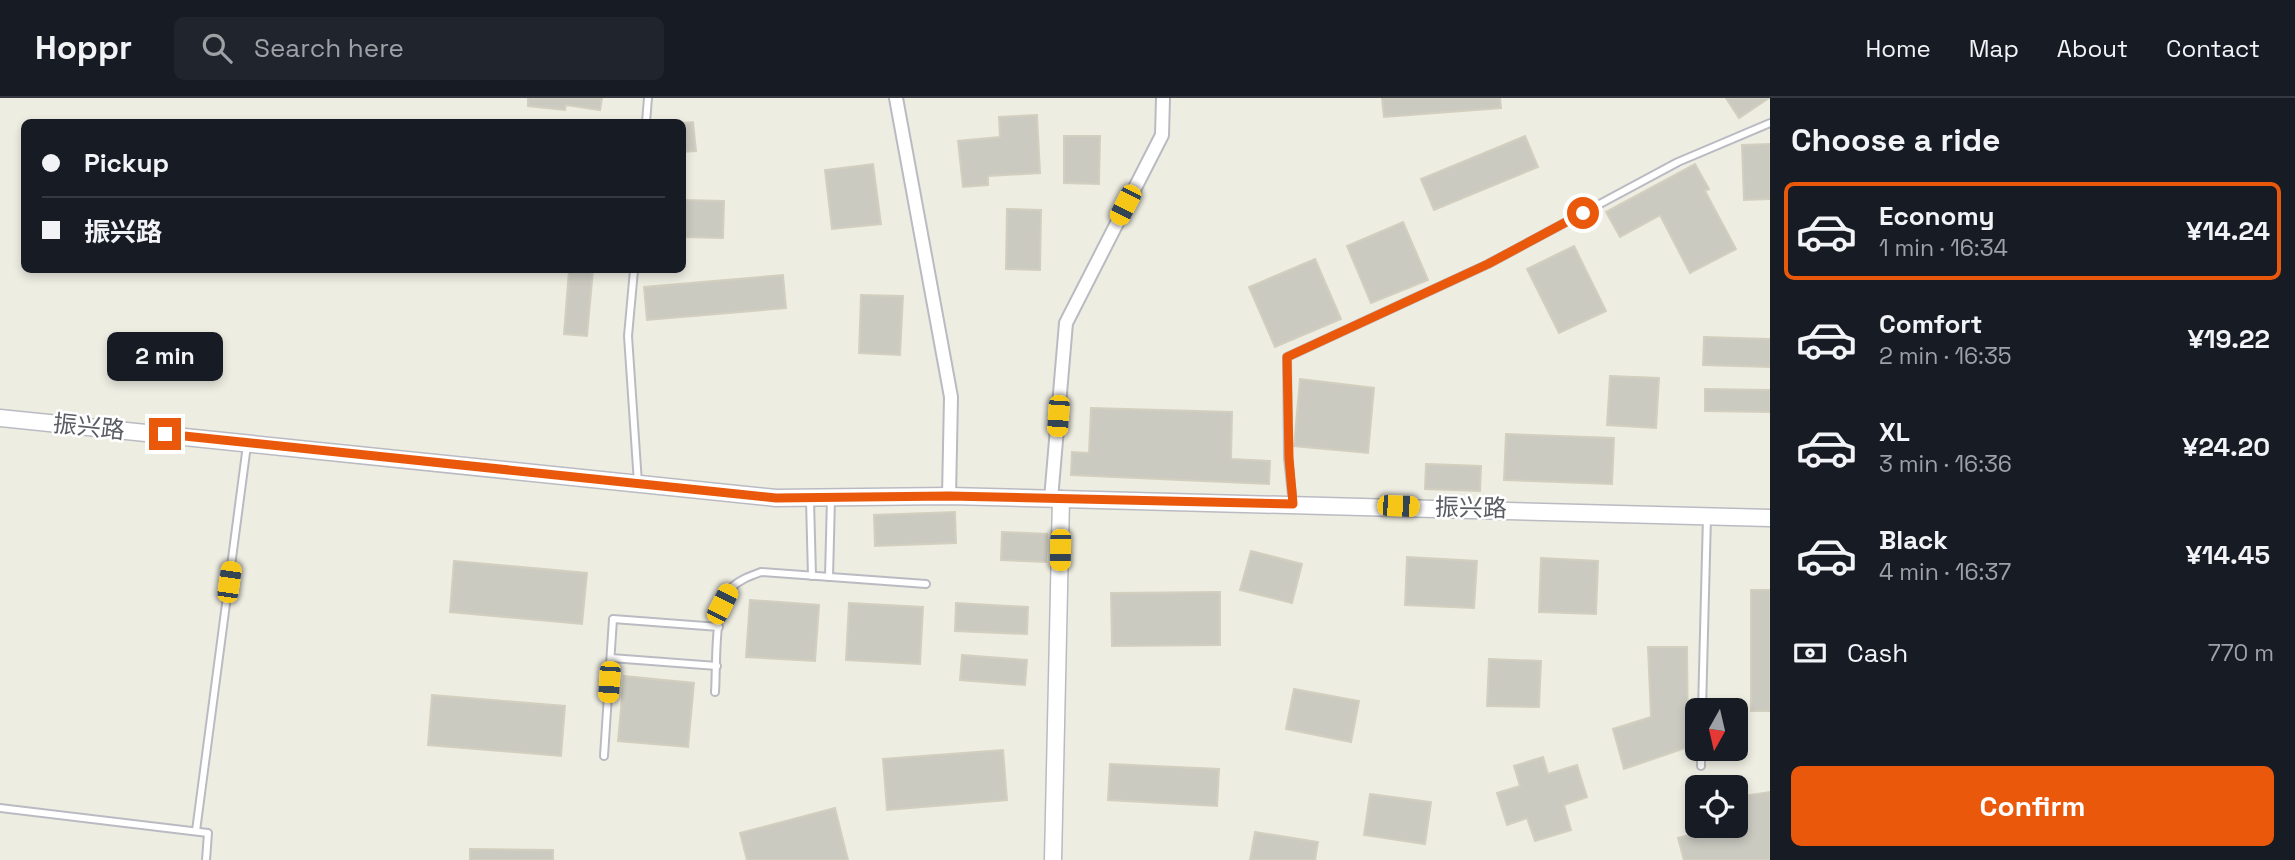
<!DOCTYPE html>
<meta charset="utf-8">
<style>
:root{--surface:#171b24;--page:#20242c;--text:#f1f3f6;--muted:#9ea1a6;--line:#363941;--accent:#ea580c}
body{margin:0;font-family:"Space Grotesk","Noto Sans SC",sans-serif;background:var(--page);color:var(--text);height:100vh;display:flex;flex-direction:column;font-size:26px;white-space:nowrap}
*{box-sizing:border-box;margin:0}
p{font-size:23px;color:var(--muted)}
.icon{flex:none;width:38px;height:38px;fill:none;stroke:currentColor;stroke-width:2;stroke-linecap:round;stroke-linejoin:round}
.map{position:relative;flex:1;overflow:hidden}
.drawer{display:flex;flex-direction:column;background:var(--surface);width:525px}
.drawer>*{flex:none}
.hud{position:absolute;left:21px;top:21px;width:665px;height:154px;border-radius:10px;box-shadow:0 4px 10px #0003;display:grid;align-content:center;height:154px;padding:0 21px;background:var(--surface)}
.needle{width:46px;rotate:188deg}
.controls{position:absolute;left:1685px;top:600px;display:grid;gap:14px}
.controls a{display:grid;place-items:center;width:63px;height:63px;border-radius:10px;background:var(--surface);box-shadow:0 4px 10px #0003;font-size:35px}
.end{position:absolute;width:32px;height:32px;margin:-16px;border:9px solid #ea580c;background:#fff;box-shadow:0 0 0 4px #fff}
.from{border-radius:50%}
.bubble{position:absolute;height:49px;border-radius:10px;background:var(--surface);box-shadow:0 4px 10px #0003;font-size:23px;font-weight:700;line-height:49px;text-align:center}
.car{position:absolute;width:21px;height:42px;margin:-21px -10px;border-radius:9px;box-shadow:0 0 5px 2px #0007;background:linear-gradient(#f5c518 24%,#345 0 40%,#f5c518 0 76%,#345 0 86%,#f5c518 0)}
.hud b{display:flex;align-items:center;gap:24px;height:66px;font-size:26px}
.hud b+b{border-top:2px solid var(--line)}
.hud i{width:18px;height:18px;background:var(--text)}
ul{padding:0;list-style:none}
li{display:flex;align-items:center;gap:21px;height:98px;margin:0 14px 10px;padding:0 7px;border:4px solid transparent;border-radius:10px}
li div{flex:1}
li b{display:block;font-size:26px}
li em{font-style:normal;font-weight:700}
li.selected{border-color:var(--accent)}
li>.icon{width:63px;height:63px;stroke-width:1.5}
h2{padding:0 21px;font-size:32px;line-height:84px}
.pay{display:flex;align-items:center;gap:18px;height:77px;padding:0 21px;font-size:26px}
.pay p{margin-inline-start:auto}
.action{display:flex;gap:14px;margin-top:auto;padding:14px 21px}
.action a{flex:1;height:80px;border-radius:10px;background:var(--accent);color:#fff;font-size:28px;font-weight:700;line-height:80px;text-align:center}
header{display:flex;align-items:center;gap:42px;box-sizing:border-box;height:98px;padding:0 35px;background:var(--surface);border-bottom:2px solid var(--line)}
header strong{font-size:33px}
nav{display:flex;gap:38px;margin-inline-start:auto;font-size:24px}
.search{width:490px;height:63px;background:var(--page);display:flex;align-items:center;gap:18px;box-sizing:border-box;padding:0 24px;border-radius:10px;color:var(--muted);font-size:26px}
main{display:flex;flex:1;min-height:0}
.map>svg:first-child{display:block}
</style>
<header>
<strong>Hoppr</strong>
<div class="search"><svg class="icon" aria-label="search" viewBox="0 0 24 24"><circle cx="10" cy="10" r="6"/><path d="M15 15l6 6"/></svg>Search here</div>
<nav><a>Home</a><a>Map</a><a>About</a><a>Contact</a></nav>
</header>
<main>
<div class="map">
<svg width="1770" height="762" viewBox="0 0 1770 762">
<rect width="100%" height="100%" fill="#eeede2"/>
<g fill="#cbcac1" stroke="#d3cfbf" stroke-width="2">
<path d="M 528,0 L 602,0 L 600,12 L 566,7 L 565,12 L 528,8 Z"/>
<path d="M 1382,0 L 1500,0 L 1501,10 L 1384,19 Z"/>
<path d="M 1726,0 L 1769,0 L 1739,20 Z"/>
<path d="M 1037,17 L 1040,75 L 988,78 L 988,87 L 963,89 L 958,43 L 1000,39 L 999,19 Z"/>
<path d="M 693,24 L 696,53 L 682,54 L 682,25 Z"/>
<path d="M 1064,38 L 1100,38 L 1099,86 L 1064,85 Z"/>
<path d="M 1525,38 L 1538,69 L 1434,112 L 1421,81 Z"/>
<path d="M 1770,46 L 1770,101 L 1744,102 L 1742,47 Z"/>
<path d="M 873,66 L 881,126 L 832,131 L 825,72 Z"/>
<path d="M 1695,66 L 1709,91 L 1705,93 L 1736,151 L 1690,175 L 1660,117 L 1620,139 L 1606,114 Z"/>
<path d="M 682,102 L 724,103 L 723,140 L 682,139 Z"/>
<path d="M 1007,111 L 1041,112 L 1040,172 L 1006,171 Z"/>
<path d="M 1403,124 L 1428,182 L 1371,205 L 1347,148 Z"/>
<path d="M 1574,148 L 1606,213 L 1559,235 L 1527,171 Z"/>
<path d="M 1315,161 L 1341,221 L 1275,249 L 1249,189 Z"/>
<path d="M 569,172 L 593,172 L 587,238 L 564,236 Z"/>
<path d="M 783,177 L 786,210 L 647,222 L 644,189 Z"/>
<path d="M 861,197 L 903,198 L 900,257 L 859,255 Z"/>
<path d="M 1704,239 L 1770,241 L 1770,269 L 1703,267 Z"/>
<path d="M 1610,278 L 1659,280 L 1656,330 L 1607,327 Z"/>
<path d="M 1300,281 L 1374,290 L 1368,355 L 1294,348 Z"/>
<path d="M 1705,291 L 1770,292 L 1770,314 L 1705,313 Z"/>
<path d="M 1091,310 L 1232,314 L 1231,361 L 1270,363 L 1269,386 L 1071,377 L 1072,354 L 1089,355 Z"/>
<path d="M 1506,336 L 1614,340 L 1612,386 L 1504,382 Z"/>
<path d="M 1426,366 L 1481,368 L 1480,393 L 1425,391 Z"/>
<path d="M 955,414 L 956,445 L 875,448 L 874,417 Z"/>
<path d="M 1002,434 L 1047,436 L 1046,464 L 1001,462 Z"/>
<path d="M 1251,453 L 1302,466 L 1292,505 L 1240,492 Z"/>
<path d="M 1407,459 L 1477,463 L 1474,510 L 1405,507 Z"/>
<path d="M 1541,460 L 1598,463 L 1596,516 L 1539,514 Z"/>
<path d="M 454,463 L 587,475 L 582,526 L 450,514 Z"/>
<rect x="1751" y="492" width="19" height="121"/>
<path d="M 1220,494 L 1220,547 L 1112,548 L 1111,495 Z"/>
<path d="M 750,502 L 819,507 L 815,563 L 746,559 Z"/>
<path d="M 849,505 L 923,509 L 920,566 L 846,562 Z"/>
<path d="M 956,505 L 1028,509 L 1027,536 L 955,533 Z"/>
<path d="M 1648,549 L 1687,549 L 1688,649 L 1624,671 L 1613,631 L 1651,619 Z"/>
<path d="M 962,557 L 1027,562 L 1025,587 L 960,582 Z"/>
<path d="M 1489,561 L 1541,563 L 1539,609 L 1487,608 Z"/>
<path d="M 624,578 L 694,585 L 688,649 L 618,643 Z"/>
<path d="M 1294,591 L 1359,603 L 1351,644 L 1286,631 Z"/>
<path d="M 432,597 L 565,608 L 561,658 L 428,647 Z"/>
<path d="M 1003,652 L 1007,702 L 887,712 L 883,661 Z"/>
<path d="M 1543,659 L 1548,676 L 1577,667 L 1587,699 L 1564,707 L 1571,732 L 1535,743 L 1527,720 L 1507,727 L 1497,695 L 1520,688 L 1514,668 Z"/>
<path d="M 1110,666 L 1219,671 L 1217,708 L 1108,702 Z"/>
<path d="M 1770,694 L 1770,762 L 1684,762 L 1678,740 L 1722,728 L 1736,728 L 1736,699 Z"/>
<path d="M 1370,696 L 1431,704 L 1425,746 L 1364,737 Z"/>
<path d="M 835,710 L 848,762 L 747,762 L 740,735 Z"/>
<path d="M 1255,734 L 1318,744 L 1315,762 L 1250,762 Z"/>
<path d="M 470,751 L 553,752 L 553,762 L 470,762 Z"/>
</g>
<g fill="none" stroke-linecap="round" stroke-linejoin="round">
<g stroke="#babbc2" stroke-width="10">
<g id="service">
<path d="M 646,24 L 648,0"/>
<path d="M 634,172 L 628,238 L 638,385"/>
<path d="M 810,402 L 812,478"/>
<path d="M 1293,406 L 1288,360 L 1287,259 L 1488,166 L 1678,64 L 1770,25"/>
<path d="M 829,479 L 831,400"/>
<path d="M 611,560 L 717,568"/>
<path d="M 715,594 C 717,568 713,509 731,490 C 739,482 750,478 761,474 L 926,486"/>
<path d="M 1702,612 L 1707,418"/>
<path d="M 604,658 L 613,521 L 719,529"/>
<path d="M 1701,668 L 1701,651"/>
<path d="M 0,710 L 208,735 L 206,762"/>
<path d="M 196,733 L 247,347"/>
</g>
</g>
<g stroke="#babbc2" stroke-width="16">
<g id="minor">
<path d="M 896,0 L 951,299 L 949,398"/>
<path d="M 1051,401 L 1066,225 L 1162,37 L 1163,0"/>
</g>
</g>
<g stroke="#babbc2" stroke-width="19">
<g id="tertiary">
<path d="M 0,320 L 776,400 L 949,398 L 1770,420"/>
<path d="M 1053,762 L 1061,401"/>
</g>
</g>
<use href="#service" stroke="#fff" stroke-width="6"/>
<use href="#minor" stroke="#fff" stroke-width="12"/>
<use href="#tertiary" stroke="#fff" stroke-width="16"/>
</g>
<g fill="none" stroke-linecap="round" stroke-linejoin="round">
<path stroke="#ea580c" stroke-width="9" d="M 165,336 L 776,400 L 949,398 L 1293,406 L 1289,360 L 1287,259 L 1488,166 L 1583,115"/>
</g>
<g text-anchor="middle" stroke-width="5" stroke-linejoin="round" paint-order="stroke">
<g font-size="24" fill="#5a5d64" stroke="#fff">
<text transform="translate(89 329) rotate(6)" y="8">振兴路</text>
<text transform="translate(1471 410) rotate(1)" y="8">振兴路</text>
</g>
</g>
</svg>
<div class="controls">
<a><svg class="needle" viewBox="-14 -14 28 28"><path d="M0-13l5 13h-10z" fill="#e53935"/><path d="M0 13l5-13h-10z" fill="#9ea1a6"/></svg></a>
<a><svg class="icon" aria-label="locate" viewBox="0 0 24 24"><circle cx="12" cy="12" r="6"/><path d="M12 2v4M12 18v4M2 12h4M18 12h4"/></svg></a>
</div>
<i class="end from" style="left:1583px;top:115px"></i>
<i class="end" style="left:165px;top:336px"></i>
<div class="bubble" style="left:107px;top:234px;width:116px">2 min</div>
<i class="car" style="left:1125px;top:107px;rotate:207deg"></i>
<i class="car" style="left:1058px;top:318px;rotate:184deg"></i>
<i class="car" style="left:1398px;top:408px;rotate:92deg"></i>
<i class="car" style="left:1060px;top:452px;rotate:181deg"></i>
<i class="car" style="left:229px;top:484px;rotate:8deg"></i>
<i class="car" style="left:722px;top:506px;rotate:27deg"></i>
<i class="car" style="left:609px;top:584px;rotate:184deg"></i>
<div class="hud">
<b><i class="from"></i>Pickup</b>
<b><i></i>振兴路</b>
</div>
</div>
<section class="drawer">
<h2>Choose a ride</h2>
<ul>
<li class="selected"><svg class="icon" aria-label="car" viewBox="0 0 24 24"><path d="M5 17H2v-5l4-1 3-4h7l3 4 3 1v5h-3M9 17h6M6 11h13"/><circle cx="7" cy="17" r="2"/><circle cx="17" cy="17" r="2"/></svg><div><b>Economy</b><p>1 min · 16:34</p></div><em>¥14.24</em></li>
<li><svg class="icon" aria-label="car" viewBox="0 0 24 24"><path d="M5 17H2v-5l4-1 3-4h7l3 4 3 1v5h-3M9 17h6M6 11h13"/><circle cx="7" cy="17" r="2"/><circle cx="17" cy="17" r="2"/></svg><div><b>Comfort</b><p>2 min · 16:35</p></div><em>¥19.22</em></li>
<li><svg class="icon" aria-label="car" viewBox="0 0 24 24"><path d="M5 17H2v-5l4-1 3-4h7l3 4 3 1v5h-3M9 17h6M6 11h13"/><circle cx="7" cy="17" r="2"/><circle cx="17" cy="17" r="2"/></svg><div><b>XL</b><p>3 min · 16:36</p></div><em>¥24.20</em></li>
<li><svg class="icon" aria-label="car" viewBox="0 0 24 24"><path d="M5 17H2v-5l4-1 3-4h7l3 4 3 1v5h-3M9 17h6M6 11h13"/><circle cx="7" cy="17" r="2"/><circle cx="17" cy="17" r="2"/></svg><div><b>Black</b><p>4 min · 16:37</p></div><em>¥14.45</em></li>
</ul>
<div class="pay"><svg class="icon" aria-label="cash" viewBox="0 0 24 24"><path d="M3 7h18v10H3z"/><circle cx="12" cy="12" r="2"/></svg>Cash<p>770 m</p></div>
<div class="action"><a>Confirm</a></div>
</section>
</main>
